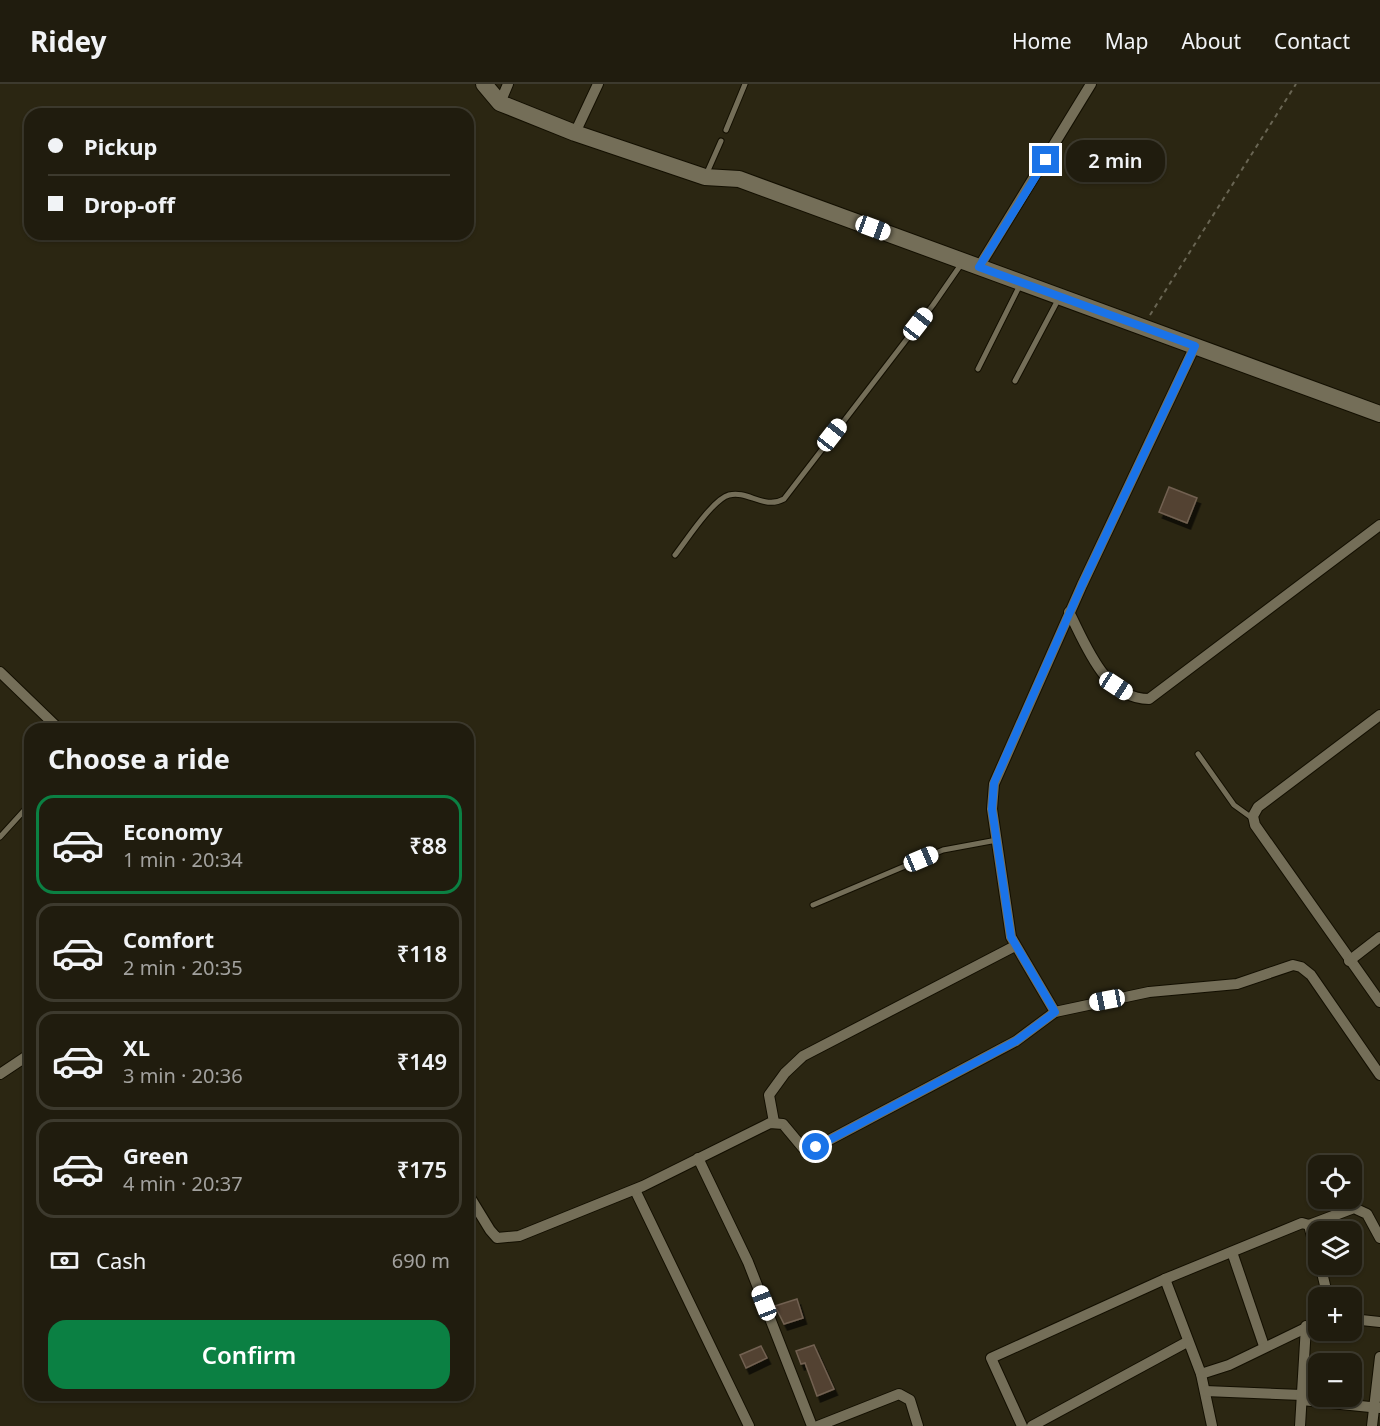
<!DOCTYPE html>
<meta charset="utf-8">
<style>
:root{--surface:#201c0e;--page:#2d291c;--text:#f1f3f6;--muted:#a2a19e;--line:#3d3a2e;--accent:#0b8043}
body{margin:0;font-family:"Noto Sans",sans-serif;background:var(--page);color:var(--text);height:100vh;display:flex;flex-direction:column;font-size:22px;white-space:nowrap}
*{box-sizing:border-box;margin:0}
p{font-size:20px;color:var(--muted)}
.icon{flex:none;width:33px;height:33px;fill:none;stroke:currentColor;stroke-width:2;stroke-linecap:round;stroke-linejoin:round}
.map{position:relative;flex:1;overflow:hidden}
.panel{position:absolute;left:24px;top:639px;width:450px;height:678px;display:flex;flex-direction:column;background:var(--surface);border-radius:18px;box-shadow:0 2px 4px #0004,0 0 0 2px var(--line)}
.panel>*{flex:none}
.guide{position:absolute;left:24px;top:24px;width:450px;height:132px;border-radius:18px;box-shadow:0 2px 4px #0004,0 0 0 2px var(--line);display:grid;align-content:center;height:132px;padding:0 24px;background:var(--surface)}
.fabs{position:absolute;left:1308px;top:1071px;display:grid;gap:12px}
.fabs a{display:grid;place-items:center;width:54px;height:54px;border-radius:12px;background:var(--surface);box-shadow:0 2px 4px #0004,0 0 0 2px var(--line);font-size:30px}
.end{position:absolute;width:27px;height:27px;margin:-14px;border:8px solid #1a73e8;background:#fff;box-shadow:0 0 0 3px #fff}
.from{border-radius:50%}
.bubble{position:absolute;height:42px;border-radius:18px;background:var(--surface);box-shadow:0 2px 4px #0004,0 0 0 2px var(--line);font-size:20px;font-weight:600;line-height:42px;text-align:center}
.car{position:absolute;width:18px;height:36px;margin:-18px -9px;border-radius:8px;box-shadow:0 0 4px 2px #0007;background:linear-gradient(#fff 24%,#345 0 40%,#fff 0 76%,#345 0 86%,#fff 0)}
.guide b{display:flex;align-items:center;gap:21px;height:57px;font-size:22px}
.guide b+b{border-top:2px solid var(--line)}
.guide i{width:15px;height:15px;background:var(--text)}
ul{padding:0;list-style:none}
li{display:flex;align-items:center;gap:18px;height:99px;margin:0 12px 9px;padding:0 12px;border:3px solid var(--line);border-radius:18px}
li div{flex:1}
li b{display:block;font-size:22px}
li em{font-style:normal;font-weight:600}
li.on{border-color:var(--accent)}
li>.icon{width:54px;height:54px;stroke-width:1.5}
h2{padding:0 24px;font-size:27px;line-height:72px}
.pay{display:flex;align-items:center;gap:15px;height:66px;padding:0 24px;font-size:22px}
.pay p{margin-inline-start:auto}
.action{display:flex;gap:12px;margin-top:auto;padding:12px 24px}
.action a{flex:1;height:69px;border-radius:18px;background:var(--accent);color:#fff;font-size:24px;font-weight:600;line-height:69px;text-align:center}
header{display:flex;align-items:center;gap:36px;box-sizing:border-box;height:84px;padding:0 30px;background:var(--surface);border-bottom:2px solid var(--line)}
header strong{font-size:28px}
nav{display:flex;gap:33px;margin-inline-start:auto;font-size:21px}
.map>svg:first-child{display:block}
</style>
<header>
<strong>Ridey</strong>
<nav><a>Home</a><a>Map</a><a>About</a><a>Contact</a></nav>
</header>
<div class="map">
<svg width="1380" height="1342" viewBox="0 0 1380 1342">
<defs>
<filter id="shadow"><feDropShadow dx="3.5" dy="6" stdDeviation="0" flood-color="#0009"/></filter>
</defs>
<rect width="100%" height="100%" fill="#2b2612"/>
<g fill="#524232" stroke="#726151" stroke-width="1.5" filter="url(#shadow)">
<path d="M 1169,403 L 1197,414 L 1187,439 L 1159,428 Z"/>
<path d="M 797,1215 L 803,1234 L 784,1240 L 775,1222 Z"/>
<path d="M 814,1261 L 834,1305 L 817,1312 L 805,1279 L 801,1280 L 796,1267 Z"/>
<path d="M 761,1262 L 767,1274 L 746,1284 L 740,1271 Z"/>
</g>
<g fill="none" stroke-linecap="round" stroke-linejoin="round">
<g stroke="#130f00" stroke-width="7">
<g id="service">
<path d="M 726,46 L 745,0"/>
<path d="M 706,91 L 721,57"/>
<path d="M 978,285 L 1020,201"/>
<path d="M 1015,297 L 1059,214"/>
<path d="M 675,471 C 686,457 713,415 729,411 C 748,406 764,426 784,415 L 933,221 L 962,179"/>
<path d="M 1198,670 L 1234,721 L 1252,734"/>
<path d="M 0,753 L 30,720"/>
<path d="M 813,821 L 943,766 L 997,756"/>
</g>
</g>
<g stroke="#130f00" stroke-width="12">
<g id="minor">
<path d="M 500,19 L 508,0"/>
<path d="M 575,49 L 598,0"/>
<path d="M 979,183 L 1091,0"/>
<path d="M 1069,528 C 1086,561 1105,615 1149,615 L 1380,441"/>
<path d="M 0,588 L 59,645"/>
<path d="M 1380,631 L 1258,723 L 1253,732 L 1255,741 L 1380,918"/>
<path d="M 1349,877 L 1380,853"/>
<path d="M 1055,928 L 1011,853 L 992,725 L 994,700 L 1082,501 L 1195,262"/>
<path d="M 0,990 L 30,970"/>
<path d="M 774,1038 L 769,1011 L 785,989 L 803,972 L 1015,862"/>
<path d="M 698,1074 L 748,1178 L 812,1342"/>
<path d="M 635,1106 L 749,1342"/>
<path d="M 468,1110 L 490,1146 L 497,1154 L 519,1152 L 643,1102 L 770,1039 L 783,1040 L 803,1064 L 816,1063 L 1016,957 L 1055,928 L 1149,908 L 1237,900 L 1293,881 L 1301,883 L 1311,891 L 1380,991"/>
<path d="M 1309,1141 L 1354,1124 L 1367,1130 L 1380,1154"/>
<path d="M 1232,1168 L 1264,1262"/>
<path d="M 1320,1180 L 1328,1214"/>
<path d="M 1165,1195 L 1201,1290 L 1212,1342"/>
<path d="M 1352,1235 L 1380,1238"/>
<path d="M 1201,1290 L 1229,1281 L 1318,1238"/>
<path d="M 1205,1307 L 1302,1311"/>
<path d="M 1302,1316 L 1380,1324"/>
<path d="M 818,1342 L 899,1310 L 910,1316 L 918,1342"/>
<path d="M 1022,1342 L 991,1274 L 1165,1195 L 1302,1139 L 1309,1141 L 1318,1176"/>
<path d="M 1032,1342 L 1187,1258"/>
<path d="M 1300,1342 L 1306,1242"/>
<path d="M 1372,1342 L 1380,1273"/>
</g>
</g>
<g stroke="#130f00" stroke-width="18">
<path id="secondary" d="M 484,0 L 500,19 L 575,49 L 705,93 L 739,95 L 1380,330"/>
</g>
<path stroke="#696553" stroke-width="2" stroke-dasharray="4.5 4.5" stroke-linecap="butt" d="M 1150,231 L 1296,0"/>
<use href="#service" stroke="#746e58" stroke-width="5"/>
<use href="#minor" stroke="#746e58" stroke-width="10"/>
<use href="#secondary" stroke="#746e58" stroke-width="16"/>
</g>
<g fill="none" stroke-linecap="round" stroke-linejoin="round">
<path stroke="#1a73e8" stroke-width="8" d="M 816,1063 L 1016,957 L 1055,928 L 1011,853 L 992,725 L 994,699 L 1082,501 L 1195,262 L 979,183 L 1046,76"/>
</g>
</svg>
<div class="fabs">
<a><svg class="icon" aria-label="locate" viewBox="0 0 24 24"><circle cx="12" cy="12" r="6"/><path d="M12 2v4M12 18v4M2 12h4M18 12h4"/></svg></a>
<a><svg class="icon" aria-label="layers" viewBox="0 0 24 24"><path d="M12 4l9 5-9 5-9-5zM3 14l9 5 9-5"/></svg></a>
<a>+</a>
<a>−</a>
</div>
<i class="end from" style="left:816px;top:1063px"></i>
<i class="end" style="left:1046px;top:76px"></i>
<div class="bubble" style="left:1066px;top:56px;width:99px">2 min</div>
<i class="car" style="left:873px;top:144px;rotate:110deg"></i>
<i class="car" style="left:918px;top:240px;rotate:38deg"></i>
<i class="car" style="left:832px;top:351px;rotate:38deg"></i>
<i class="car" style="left:1116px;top:602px;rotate:123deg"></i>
<i class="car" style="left:921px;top:775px;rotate:67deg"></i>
<i class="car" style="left:1107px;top:916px;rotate:259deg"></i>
<i class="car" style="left:764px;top:1219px;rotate:339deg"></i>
<div class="guide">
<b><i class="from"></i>Pickup</b>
<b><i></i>Drop-off</b>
</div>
<section class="panel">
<h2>Choose a ride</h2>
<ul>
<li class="on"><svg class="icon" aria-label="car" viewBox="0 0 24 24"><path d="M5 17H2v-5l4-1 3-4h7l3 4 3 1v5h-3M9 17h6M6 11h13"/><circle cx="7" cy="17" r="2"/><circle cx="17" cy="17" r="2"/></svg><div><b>Economy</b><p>1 min · 20:34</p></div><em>₹88</em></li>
<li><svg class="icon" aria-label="car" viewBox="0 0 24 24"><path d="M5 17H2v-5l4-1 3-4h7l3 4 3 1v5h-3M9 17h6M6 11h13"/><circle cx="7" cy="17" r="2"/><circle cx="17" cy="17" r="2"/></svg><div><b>Comfort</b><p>2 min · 20:35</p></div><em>₹118</em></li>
<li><svg class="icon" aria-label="car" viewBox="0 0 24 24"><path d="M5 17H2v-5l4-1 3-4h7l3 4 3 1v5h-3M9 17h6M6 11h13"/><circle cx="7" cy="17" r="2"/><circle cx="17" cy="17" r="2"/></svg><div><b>XL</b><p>3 min · 20:36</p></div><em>₹149</em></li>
<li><svg class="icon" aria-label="car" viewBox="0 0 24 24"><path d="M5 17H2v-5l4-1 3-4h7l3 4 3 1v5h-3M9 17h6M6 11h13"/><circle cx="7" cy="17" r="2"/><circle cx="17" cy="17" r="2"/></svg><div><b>Green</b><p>4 min · 20:37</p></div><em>₹175</em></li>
</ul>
<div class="pay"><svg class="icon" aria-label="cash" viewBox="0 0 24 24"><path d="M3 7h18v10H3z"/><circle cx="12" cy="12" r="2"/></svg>Cash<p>690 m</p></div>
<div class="action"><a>Confirm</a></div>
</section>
</div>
